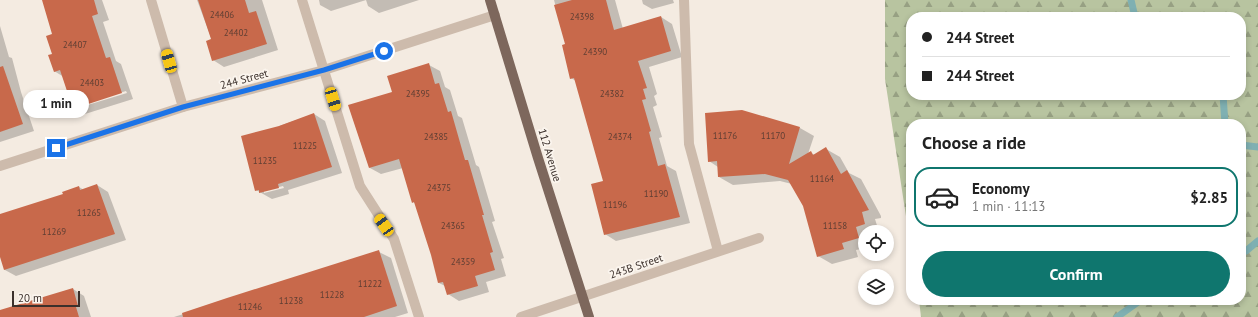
<!DOCTYPE html>
<meta charset="utf-8">
<style>
:root{--surface:#fff;--page:#f2f2f2;--text:#222;--muted:#767676;--line:#e0e0e0;--accent:#0f766e}
body{margin:0;font-family:"PT Sans",sans-serif;background:var(--page);color:var(--text);height:100vh;display:flex;flex-direction:column;font-size:15px;white-space:nowrap}
*{box-sizing:border-box;margin:0}
p{font-size:13px;color:var(--muted)}
.icon{flex:none;width:22px;height:22px;fill:none;stroke:currentColor;stroke-width:2;stroke-linecap:round;stroke-linejoin:round}
.map{position:relative;flex:1;overflow:hidden}
.panel{position:absolute;left:906px;top:119px;width:340px;height:186px;display:flex;flex-direction:column;background:var(--surface);border-radius:16px;box-shadow:0 2px 6px #0003}
.panel>*{flex:none}
.banner{position:absolute;left:906px;top:12px;width:340px;height:88px;border-radius:16px;box-shadow:0 2px 6px #0003;display:grid;align-content:center;height:88px;padding:0 16px;background:var(--surface)}
.fabs{position:absolute;left:858px;top:225px;display:grid;gap:8px}
.fabs a{display:grid;place-items:center;width:36px;height:36px;border-radius:50%;background:var(--surface);box-shadow:0 2px 6px #0003;font-size:20px}
.scale{position:absolute;left:12px;bottom:10px;width:68px;box-sizing:border-box;padding-left:4px;border:2px solid #3b302b;border-top:0;font-size:11px;line-height:14px;white-space:nowrap;color:#3b302b;-webkit-text-stroke:3px #fbf5ee;paint-order:stroke}
.end{position:absolute;width:18px;height:18px;margin:-9px;border:5px solid #1a73e8;background:#fff;box-shadow:0 0 0 2px #fff}
.from{border-radius:50%}
.bubble{position:absolute;height:28px;border-radius:14px;background:var(--surface);box-shadow:0 2px 6px #0003;font-size:13px;font-weight:600;line-height:28px;text-align:center}
.car{position:absolute;width:12px;height:24px;margin:-12px -6px;border-radius:5px;box-shadow:0 0 3px 1px #0007;background:linear-gradient(#f5c518 24%,#345 0 40%,#f5c518 0 76%,#345 0 86%,#f5c518 0)}
.banner b{display:flex;align-items:center;gap:14px;height:38px;font-size:15px}
.banner b+b{border-top:1px solid var(--line)}
.banner i{width:10px;height:10px;background:var(--text)}
ul{padding:0;list-style:none}
li{display:flex;align-items:center;gap:12px;height:60px;margin:0 8px 6px;padding:0 8px;border:2px solid transparent;border-radius:16px}
li div{flex:1}
li b{display:block;font-size:15px}
li em{font-style:normal;font-weight:600}
li.active{border-color:var(--accent)}
li>.icon{width:36px;height:36px;stroke-width:1.5}
h2{padding:0 16px;font-size:18px;line-height:48px}
.action{display:flex;gap:8px;margin-top:auto;padding:8px 16px}
.action a{flex:1;height:46px;border-radius:24px;background:var(--accent);color:#fff;font-size:16px;font-weight:600;line-height:46px;text-align:center}
.map>svg:first-child{display:block}
</style>
<div class="map">
<svg width="1258" height="317" viewBox="0 0 1258 317">
<defs>
<pattern id="forest-firs" width="22" height="20" patternUnits="userSpaceOnUse"><rect width="22" height="20" fill="#b8c4a0"/><path d="M5 1l3.5 6h-7zM16 11l3.5 6h-7z" fill="#97a083"/></pattern>
</defs>
<rect width="100%" height="100%" fill="#f4ebe1"/>
<path fill="url(#forest-firs)" fill-rule="evenodd" d="M 885,0 L 1258,0 L 1258,317 L 921,317 L 919,300 L 1241,300 L 1241,124 L 911,124 L 911,249 L 885,79 ZM 911,17 L 1241,17 L 1241,95 L 911,95 Z"/>
<g fill="#0003" fill-rule="evenodd">
<path d="M 43,0 L 102,0 L 109,20 L 103,22 L 116,61 L 121,64 L 133,99 L 85,114 L 74,108 L 64,77 L 54,71 L 54,35 ZM 126,91 L 127,93 L 81,107 L 81,105 Z"/>
<path d="M 197,0 L 262,0 L 278,50 L 224,67 L 213,60 L 212,40 Z"/>
<path d="M 319,0 L 419,0 L 379,13 L 368,6 L 366,0 L 331,11 L 320,5 Z"/>
<path d="M 554,0 L 615,0 L 623,29 L 661,17 L 672,24 L 682,57 L 649,67 L 657,94 L 654,96 L 657,105 L 653,107 L 662,137 L 659,138 L 667,166 L 676,171 L 690,223 L 616,241 L 605,234 L 604,182 L 576,81 L 571,78 L 566,45 Z"/>
<path d="M 642,0 L 673,0 L 674,3 L 652,9 L 643,4 Z"/>
<path d="M 0,26 L 9,57 L 12,58 L 21,92 L 34,131 L 0,142 Z"/>
<path d="M 429,65 L 440,71 L 445,87 L 450,90 L 458,116 L 462,118 L 476,165 L 479,167 L 495,221 L 492,222 L 504,258 L 501,259 L 506,276 L 486,282 L 489,292 L 459,301 L 448,294 L 445,286 L 439,283 L 432,254 L 416,204 L 413,202 L 403,168 L 381,174 L 370,168 L 350,106 L 393,93 Z"/>
<path d="M 314,114 L 325,121 L 342,173 L 288,190 L 289,194 L 272,199 L 256,190 L 279,126 ZM 283,186 L 284,188 L 264,193 L 264,191 Z"/>
<path d="M 800,128 L 814,136 L 808,154 L 811,153 L 815,155 L 826,149 L 840,157 L 849,173 L 861,179 L 881,216 L 881,218 L 875,219 L 879,232 L 865,232 L 865,248 L 856,250 L 858,257 L 832,264 L 818,256 L 804,206 L 792,184 L 780,181 L 733,185 L 719,177 L 718,167 L 709,161 Z"/>
<path d="M 97,185 L 108,192 L 126,240 L 16,276 L 5,270 L 0,254 L 0,215 L 64,195 L 79,187 L 84,190 Z"/>
<path d="M 379,252 L 391,258 L 408,313 L 395,317 L 174,317 Z"/>
<path d="M 73,289 L 84,296 L 91,317 L 24,317 Z"/>
</g>
<g fill="none" stroke-linecap="round" stroke-linejoin="round">
<g stroke="#7fb0b2" stroke-width="7">
<path d="M 1131,0 L 1135,17"/>
<path d="M 1223,95 L 1225,124"/>
<path d="M 1241,145 L 1258,147"/>
<path d="M 1241,252 L 1246,251 L 1258,241"/>
<path d="M 1117,317 L 1141,300"/>
</g>
</g>
<g fill="#c8694b">
<path d="M 42,0 L 94,0 L 98,14 L 92,16 L 106,58 L 110,57 L 122,93 L 73,109 L 60,70 L 54,72 L 48,55 L 52,54 L 46,36 L 52,34 Z"/>
<path d="M 198,0 L 245,0 L 249,13 L 256,11 L 267,44 L 212,61 L 206,41 L 211,39 Z"/>
<path d="M 572,0 L 606,0 L 614,30 L 661,16 L 671,51 L 638,61 L 647,88 L 643,89 L 646,99 L 642,100 L 651,131 L 649,132 L 658,166 L 665,164 L 680,217 L 604,235 L 591,184 L 603,181 L 574,78 L 570,79 L 562,45 L 565,44 L 554,5 Z"/>
<path d="M 429,63 L 435,84 L 439,83 L 448,112 L 451,111 L 465,160 L 468,160 L 484,215 L 482,215 L 493,252 L 490,253 L 495,270 L 475,276 L 478,286 L 447,295 L 443,282 L 438,283 L 431,255 L 414,202 L 412,203 L 399,159 L 369,168 L 348,105 L 392,92 L 387,76 Z"/>
<path d="M 3,66 L 23,124 L 0,132 L 0,67 Z"/>
<path d="M 742,110 L 800,127 L 789,164 L 811,151 L 813,155 L 826,147 L 841,174 L 847,170 L 869,210 L 862,212 L 865,224 L 856,227 L 859,238 L 842,243 L 844,249 L 817,257 L 803,206 L 788,180 L 765,174 L 718,177 L 717,161 L 708,162 L 705,113 Z"/>
<path d="M 314,113 L 332,167 L 278,184 L 279,188 L 259,193 L 259,190 L 255,191 L 241,136 L 279,126 Z"/>
<path d="M 97,184 L 115,234 L 4,270 L 0,257 L 0,214 L 63,194 L 62,192 L 79,186 L 80,190 Z"/>
<path d="M 379,250 L 397,306 L 364,317 L 183,317 L 182,313 L 227,298 Z"/>
<path d="M 73,288 L 78,306 L 76,307 L 79,317 L 0,317 L 0,310 Z"/>
</g>
<g fill="none" stroke-linecap="round" stroke-linejoin="round">
<g stroke="#cdbbac" stroke-width="10">
<path d="M 151,0 L 183,107"/>
<path d="M 302,0 L 360,186 L 394,239 L 419,317"/>
<path d="M 684,0 L 689,144 L 718,251"/>
<path d="M 0,166 L 183,107 L 324,70 L 495,15"/>
<path d="M 521,317 L 759,238"/>
</g>
<path stroke="#7d675c" stroke-width="10" d="M 490,0 L 538,158 L 589,317"/>
</g>
<g fill="none" stroke-linecap="round" stroke-linejoin="round">
<path stroke="#1a73e8" stroke-width="5" d="M 56,148 L 183,107 L 324,70 L 384,51"/>
</g>
<g text-anchor="middle" stroke-width="3.5" stroke-linejoin="round" paint-order="stroke">
<g font-size="9" fill="#5e3e33">
<text x="222" y="18">24406</text>
<text x="582" y="20">24398</text>
<text x="236" y="36">24402</text>
<text x="75" y="48">24407</text>
<text x="595" y="55">24390</text>
<text x="92" y="86">24403</text>
<text x="418" y="97">24395</text>
<text x="612" y="97">24382</text>
<text x="725" y="139">11176</text>
<text x="773" y="139">11170</text>
<text x="436" y="140">24385</text>
<text x="620" y="140">24374</text>
<text x="305" y="149">11225</text>
<text x="265" y="164">11235</text>
<text x="822" y="182">11164</text>
<text x="439" y="191">24375</text>
<text x="656" y="197">11190</text>
<text x="615" y="208">11196</text>
<text x="89" y="216">11265</text>
<text x="453" y="229">24365</text>
<text x="835" y="229">11158</text>
<text x="54" y="235">11269</text>
<text x="463" y="265">24359</text>
<text x="370" y="287">11222</text>
<text x="332" y="298">11228</text>
<text x="291" y="304">11238</text>
<text x="250" y="310">11246</text>
</g>
<g font-size="11" fill="#3b302b" stroke="#fbf5ee">
<text transform="translate(244 79) rotate(-15)" y="4">244 Street</text>
<text transform="translate(550 155) rotate(73)" y="4">112 Avenue</text>
<text transform="translate(636 266) rotate(-19)" y="4">243B Street</text>
</g>
</g>
</svg>
<div class="fabs">
<a><svg class="icon" aria-label="locate" viewBox="0 0 24 24"><circle cx="12" cy="12" r="6"/><path d="M12 2v4M12 18v4M2 12h4M18 12h4"/></svg></a>
<a><svg class="icon" aria-label="layers" viewBox="0 0 24 24"><path d="M12 4l9 5-9 5-9-5zM3 14l9 5 9-5"/></svg></a>
</div>
<div class="scale">20 m</div>
<i class="end from" style="left:384px;top:51px"></i>
<i class="end" style="left:56px;top:148px"></i>
<div class="bubble" style="left:23px;top:90px;width:66px">1 min</div>
<i class="car" style="left:169px;top:61px;rotate:344deg"></i>
<i class="car" style="left:333px;top:99px;rotate:163deg"></i>
<i class="car" style="left:384px;top:225px;rotate:325deg"></i>
<div class="banner">
<b><i class="from"></i>244 Street</b>
<b><i></i>244 Street</b>
</div>
<section class="panel">
<h2>Choose a ride</h2>
<ul>
<li class="active"><svg class="icon" aria-label="car" viewBox="0 0 24 24"><path d="M5 17H2v-5l4-1 3-4h7l3 4 3 1v5h-3M9 17h6M6 11h13"/><circle cx="7" cy="17" r="2"/><circle cx="17" cy="17" r="2"/></svg><div><b>Economy</b><p>1 min · 11:13</p></div><em>$2.85</em></li>
</ul>
<div class="action"><a>Confirm</a></div>
</section>
</div>
